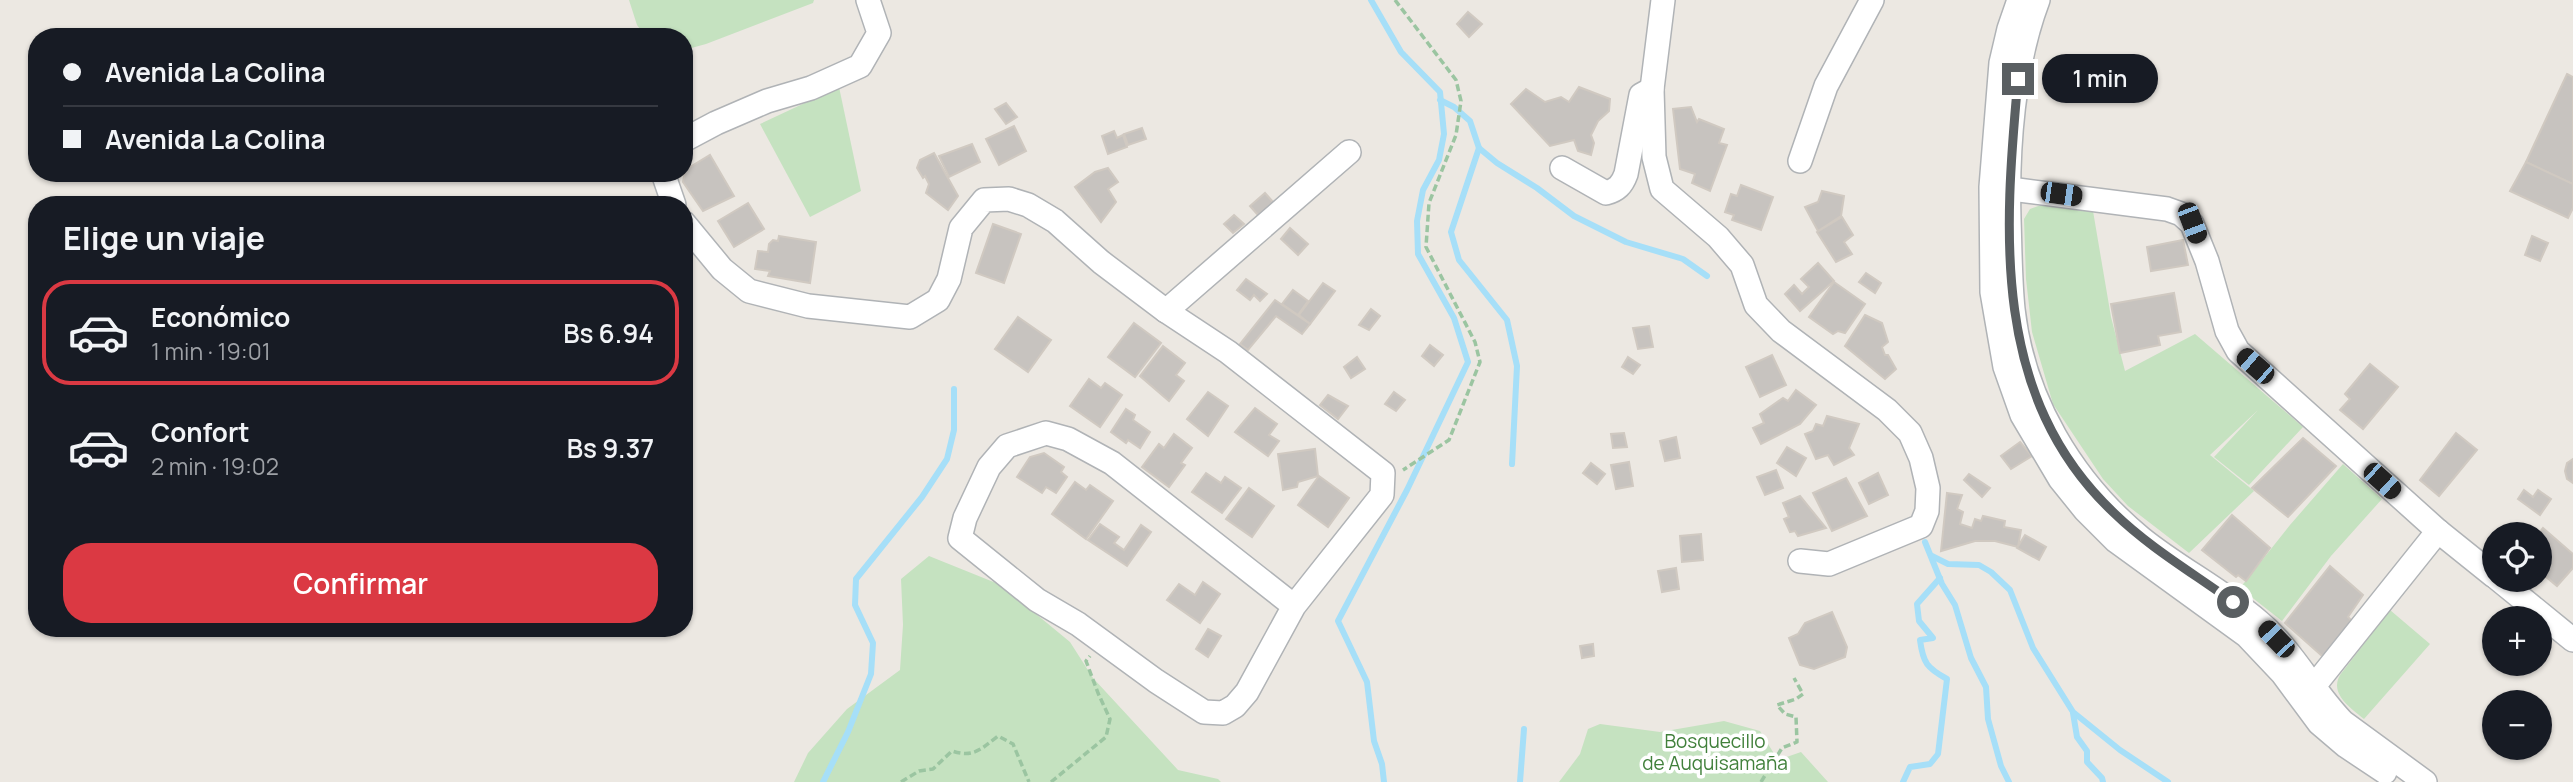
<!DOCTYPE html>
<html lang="es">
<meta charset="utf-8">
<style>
:root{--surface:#171b24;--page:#242831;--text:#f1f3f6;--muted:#9ea1a6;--line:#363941;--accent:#db3943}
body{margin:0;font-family:Manrope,sans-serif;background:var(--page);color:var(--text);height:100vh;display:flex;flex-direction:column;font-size:26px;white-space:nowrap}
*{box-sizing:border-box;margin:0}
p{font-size:23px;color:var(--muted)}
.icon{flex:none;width:38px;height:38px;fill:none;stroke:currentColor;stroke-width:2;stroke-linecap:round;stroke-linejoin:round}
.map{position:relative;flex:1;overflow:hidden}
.drawer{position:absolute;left:28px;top:196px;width:665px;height:441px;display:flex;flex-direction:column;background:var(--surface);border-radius:28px;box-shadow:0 2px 5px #0004}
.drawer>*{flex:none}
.banner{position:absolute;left:28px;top:28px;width:665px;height:154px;border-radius:28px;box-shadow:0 2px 5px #0004;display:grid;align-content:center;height:154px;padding:0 35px;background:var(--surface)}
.fabs{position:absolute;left:2482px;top:522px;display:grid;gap:14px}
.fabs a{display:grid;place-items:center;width:70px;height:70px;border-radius:50%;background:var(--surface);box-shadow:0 2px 5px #0004;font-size:35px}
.end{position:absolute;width:32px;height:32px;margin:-16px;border:9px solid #5a5f62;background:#fff;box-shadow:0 0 0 4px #fff}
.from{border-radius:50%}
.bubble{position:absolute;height:49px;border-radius:24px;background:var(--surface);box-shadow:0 2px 5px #0004;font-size:23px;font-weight:600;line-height:49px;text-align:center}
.car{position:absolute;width:21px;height:42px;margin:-21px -10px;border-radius:9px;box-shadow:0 0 5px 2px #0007;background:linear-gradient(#222 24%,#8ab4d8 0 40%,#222 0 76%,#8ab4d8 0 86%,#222 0)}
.banner b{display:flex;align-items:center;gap:24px;height:66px;font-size:26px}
.banner b+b{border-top:2px solid var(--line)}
.banner i{width:18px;height:18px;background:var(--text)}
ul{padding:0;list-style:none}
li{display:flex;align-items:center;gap:21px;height:105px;margin:0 14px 10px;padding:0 21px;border:4px solid transparent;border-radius:28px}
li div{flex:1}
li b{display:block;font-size:26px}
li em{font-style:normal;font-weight:600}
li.selected{border-color:var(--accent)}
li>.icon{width:63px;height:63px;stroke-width:1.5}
h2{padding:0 35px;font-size:32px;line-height:84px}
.primary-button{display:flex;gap:14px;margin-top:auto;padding:14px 35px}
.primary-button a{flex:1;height:80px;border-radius:28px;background:var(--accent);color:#fff;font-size:28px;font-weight:600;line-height:80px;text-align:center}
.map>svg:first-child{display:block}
</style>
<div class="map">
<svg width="2573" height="782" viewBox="0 0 2573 782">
<rect width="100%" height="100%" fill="#ece8e2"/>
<g fill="#c5e2c0">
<path d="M 629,0 L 814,0 L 813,3 L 706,44 L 684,50 L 684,37 L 646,37 L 637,25 Z"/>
<path d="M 839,87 L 861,191 L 810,217 L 760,124 Z"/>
<path d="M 2041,205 L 2093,211 L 2111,317 L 2125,371 L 2195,334 L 2303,427 L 2249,485 L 2214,457 L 2258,410 L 2210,455 L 2254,491 L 2189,553 L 2128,506 L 2103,479 L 2053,404 L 2032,332 L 2026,279 L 2024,219 L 2030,209 Z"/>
<path d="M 2343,464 L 2382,499 L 2331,556 L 2282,621 L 2240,588 L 2290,525 Z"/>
<path d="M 929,556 L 1001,585 L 1070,642 L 1093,678 L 1178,770 L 1218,779 L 1221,782 L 794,782 L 808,753 L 847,709 L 900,670 L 903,625 L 901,579 Z"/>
<path d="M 2390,610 L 2430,644 L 2364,719 C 2351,708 2329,694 2340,675 Z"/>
<path d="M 1724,721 L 1760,731 L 1778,760 L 1801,752 L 1828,782 L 1559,782 L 1580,754 L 1588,729 L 1600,724 L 1660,732 Z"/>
</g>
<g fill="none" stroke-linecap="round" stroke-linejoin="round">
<g stroke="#a6dff8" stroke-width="6">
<path d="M 1371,0 L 1401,52 L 1440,92 L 1444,134 L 1439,160 L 1423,190 L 1417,221 L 1418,254 L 1454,318 L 1468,362 L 1407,490 L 1338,621 L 1367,682 L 1374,741 L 1382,764 L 1384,782"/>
<path d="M 1440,100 L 1454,107 L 1470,121 L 1479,148 L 1497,163 L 1537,188 L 1574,216 L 1626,242 L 1683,259 L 1707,276"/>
<path d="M 1479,148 L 1451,232 L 1459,260 L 1507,320 L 1517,366 L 1512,464"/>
<path d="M 1925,542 L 1942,584 L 1955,605 L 1971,658 L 1986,687 L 1988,719 L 2001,766 L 2009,782"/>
<path d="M 1932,556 L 1948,564 L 1979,565 L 1991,572 L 2010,590 L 2033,648 L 2073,712 L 2120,750 L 2168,782"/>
<path d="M 2073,713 L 2077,737 L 2087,751 L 2087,762 L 2102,778 L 2103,782"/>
<path d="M 823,782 L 848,732 L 871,674 L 873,643 L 855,605 L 856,579 L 922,497 L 947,459 L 954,430 L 954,389"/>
<path d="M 1520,782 L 1524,729"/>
<path d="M 1903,782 L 1910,767 L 1930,764 L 1938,754 L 1947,679 C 1927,668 1923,663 1920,640 L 1933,638 L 1919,621 L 1917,604 L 1940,578"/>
</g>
</g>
<g fill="#c7c3bf" stroke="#d0c9c1" stroke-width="2">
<path d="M 1468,12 L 1482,24 L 1469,37 L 1457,24 Z"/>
<path d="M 2567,74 L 2573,77 L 2573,184 L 2526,162 Z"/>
<path d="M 1579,87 L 1610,99 L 1609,111 L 1598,121 L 1591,135 L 1594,143 L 1591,155 L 1578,151 L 1574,140 L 1550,146 L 1511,104 L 1526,89 L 1545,102 L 1561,97 L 1569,102 Z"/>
<path d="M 1006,103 L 1017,117 L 1006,124 L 995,109 Z"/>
<path d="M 1691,107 L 1697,122 L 1699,119 L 1724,129 L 1719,143 L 1727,145 L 1710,191 L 1692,183 L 1695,174 L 1680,169 L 1673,109 Z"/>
<path d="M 1014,126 L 1026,151 L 999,165 L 986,139 Z"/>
<path d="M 1142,128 L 1146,139 L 1128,145 L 1124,134 Z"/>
<path d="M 1114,131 L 1117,138 L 1123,135 L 1127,147 L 1108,154 L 1102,136 Z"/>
<path d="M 972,144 L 980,162 L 949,177 L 939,156 Z"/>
<path d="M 934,153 L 958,196 L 948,210 L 926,193 L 929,184 L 925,176 L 923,178 L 917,168 L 920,160 Z"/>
<path d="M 710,155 L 734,196 L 703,211 L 683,182 L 685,170 Z"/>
<path d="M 2526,162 L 2573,184 L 2573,208 L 2568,218 L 2510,191 Z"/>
<path d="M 1108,168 L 1118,182 L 1108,189 L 1116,202 L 1101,222 L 1075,187 L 1095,172 Z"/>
<path d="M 1741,185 L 1773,197 L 1761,230 L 1732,220 L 1734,215 L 1725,212 L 1731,194 L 1737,196 Z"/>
<path d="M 1822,191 L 1844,196 L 1841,216 L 1818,231 L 1805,207 L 1818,202 Z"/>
<path d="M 1265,193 L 1273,202 L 1258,215 L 1250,206 Z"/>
<path d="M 748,203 L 764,229 L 734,247 L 718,221 Z"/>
<path d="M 1234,215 L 1244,224 L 1233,233 L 1224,224 Z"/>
<path d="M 1842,217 L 1853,235 L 1844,242 L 1852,254 L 1836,262 L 1817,232 Z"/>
<path d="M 993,224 L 1021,234 L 1004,283 L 976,273 Z"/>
<path d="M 1290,228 L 1308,244 L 1298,255 L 1281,239 Z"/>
<path d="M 779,236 L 816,242 L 810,283 L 768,276 L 770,271 L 755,269 L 758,251 L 768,252 L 769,244 L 773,240 L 778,241 Z"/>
<path d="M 2532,236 L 2548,243 L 2540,261 L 2525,255 Z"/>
<path d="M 2183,240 L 2188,265 L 2151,271 L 2147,247 Z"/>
<path d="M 1818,263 L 1834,281 L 1800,311 L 1785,294 L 1794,285 L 1802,294 L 1809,287 L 1801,279 Z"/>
<path d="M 1866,273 L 1881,283 L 1875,293 L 1859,282 Z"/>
<path d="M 1246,279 L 1267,294 L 1260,301 L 1254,295 L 1250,300 L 1237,290 Z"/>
<path d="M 1834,282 L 1865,304 L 1845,333 L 1838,331 L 1833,334 L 1809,317 Z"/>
<path d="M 1323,283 L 1335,291 L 1310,324 L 1299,315 Z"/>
<path d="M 1293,290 L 1308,301 L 1298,315 L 1282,304 Z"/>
<path d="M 2174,293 L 2181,332 L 2158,336 L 2160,345 L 2120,353 L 2111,304 Z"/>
<path d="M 1275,300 L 1310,324 L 1302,334 L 1276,316 L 1248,350 L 1240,344 Z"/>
<path d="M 1371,309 L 1380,316 L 1369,330 L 1359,325 Z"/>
<path d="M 1865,315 L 1882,323 L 1888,342 L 1882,347 L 1885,355 L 1888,355 L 1896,369 L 1885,379 L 1845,346 Z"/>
<path d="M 1018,317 L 1051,340 L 1028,372 L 995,349 Z"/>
<path d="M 1134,323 L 1161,343 L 1135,377 L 1108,357 Z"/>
<path d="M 1649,326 L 1653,347 L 1638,349 L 1633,328 Z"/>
<path d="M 1430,345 L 1443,355 L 1434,366 L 1422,356 Z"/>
<path d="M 1163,346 L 1185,363 L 1176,375 L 1184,381 L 1169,401 L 1140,376 Z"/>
<path d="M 1772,355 L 1786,385 L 1760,397 L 1746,367 Z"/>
<path d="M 1357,357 L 1365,369 L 1351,378 L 1344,367 Z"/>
<path d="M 1628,357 L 1640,365 L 1633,374 L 1622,367 Z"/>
<path d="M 2370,364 L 2398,387 L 2363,429 L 2340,410 L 2350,399 L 2345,394 Z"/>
<path d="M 1089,379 L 1101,388 L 1105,383 L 1122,395 L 1100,427 L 1070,406 Z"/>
<path d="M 1796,390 L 1816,405 L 1800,424 L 1761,444 L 1753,428 L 1764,423 L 1760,414 L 1783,398 L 1788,401 Z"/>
<path d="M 1208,392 L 1228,406 L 1208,436 L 1187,419 Z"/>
<path d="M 1394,392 L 1405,400 L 1396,411 L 1385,404 Z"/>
<path d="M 1328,395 L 1348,406 L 1338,419 L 1320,405 Z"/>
<path d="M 1255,408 L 1277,424 L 1269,435 L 1279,441 L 1268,456 L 1235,432 Z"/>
<path d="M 1126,409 L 1135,415 L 1133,420 L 1150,432 L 1140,448 L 1128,440 L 1126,443 L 1111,432 Z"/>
<path d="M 1827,416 L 1859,424 L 1849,448 L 1854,455 L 1834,465 L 1828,455 L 1816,459 L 1805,434 L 1813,431 L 1816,424 L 1823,426 Z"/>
<path d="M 1624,433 L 1627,447 L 1613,448 L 1611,434 Z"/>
<path d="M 2456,433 L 2477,450 L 2439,496 L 2420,480 Z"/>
<path d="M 1174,434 L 1192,448 L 1181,463 L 1185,465 L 1169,487 L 1142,467 L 1159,444 L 1164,448 Z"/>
<path d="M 1676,437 L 1680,458 L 1665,461 L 1660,441 Z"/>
<path d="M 2303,438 L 2336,466 L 2288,517 L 2252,488 Z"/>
<path d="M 2020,442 L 2032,456 L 2011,469 L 2001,456 Z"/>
<path d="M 1787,447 L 1806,458 L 1796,476 L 1777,463 Z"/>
<path d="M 1315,449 L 1318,476 L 1298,482 L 1297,487 L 1283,490 L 1278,454 Z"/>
<path d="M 1044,453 L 1064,467 L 1061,472 L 1067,477 L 1056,493 L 1046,487 L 1042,493 L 1017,477 L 1030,457 Z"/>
<path d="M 2573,459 L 2573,483 L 2567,479 L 2565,471 L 2567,463 Z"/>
<path d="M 1629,462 L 1633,486 L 1616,489 L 1611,465 Z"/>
<path d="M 1591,463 L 1605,474 L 1597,484 L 1583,473 Z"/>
<path d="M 1776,470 L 1783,488 L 1765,495 L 1757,477 Z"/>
<path d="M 1206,473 L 1221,483 L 1225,477 L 1241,488 L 1222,513 L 1192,492 Z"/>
<path d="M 1878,473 L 1888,495 L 1869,504 L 1859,483 Z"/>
<path d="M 1969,474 L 1990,488 L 1982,497 L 1964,480 Z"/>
<path d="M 1319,476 L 1349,498 L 1328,527 L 1298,505 Z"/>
<path d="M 1846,478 L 1867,516 L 1832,531 L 1813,493 Z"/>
<path d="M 1075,482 L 1086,490 L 1090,485 L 1113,501 L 1086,539 L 1052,514 Z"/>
<path d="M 1249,488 L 1274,506 L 1252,537 L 1226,519 Z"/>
<path d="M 2524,490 L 2533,497 L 2538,490 L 2551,499 L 2540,515 L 2518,499 Z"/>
<path d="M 1947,493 L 1962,495 L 1957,509 L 1963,512 L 1960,524 L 1972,528 L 1975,519 L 1981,521 L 1983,516 L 2005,521 L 2004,527 L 2021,530 L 2018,547 L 1995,541 L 1975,541 L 1941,551 Z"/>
<path d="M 1800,496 L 1826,528 L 1798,536 L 1795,531 L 1790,532 L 1784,519 L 1789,517 L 1783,503 Z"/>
<path d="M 2232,515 L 2270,548 L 2246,581 L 2238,575 L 2236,577 L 2202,550 Z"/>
<path d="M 1100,524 L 1119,537 L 1114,543 L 1124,550 L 1141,525 L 1151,532 L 1127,566 L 1088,540 Z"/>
<path d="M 2543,528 L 2573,554 L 2573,568 L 2557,586 L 2539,571 L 2538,534 Z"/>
<path d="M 1701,534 L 1703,560 L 1682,562 L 1680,536 Z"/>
<path d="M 2025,535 L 2046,547 L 2039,560 L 2017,548 Z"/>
<path d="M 2330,566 L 2363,595 L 2348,617 L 2351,620 L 2346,629 L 2327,655 L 2322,656 L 2285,623 Z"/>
<path d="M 1676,568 L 1679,589 L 1662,592 L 1658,571 Z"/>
<path d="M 1203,582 L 1220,594 L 1200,623 L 1167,600 L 1179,584 L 1195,595 Z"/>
<path d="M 1832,612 L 1847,647 L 1845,657 L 1814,669 L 1800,665 L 1789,638 L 1798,634 L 1805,623 Z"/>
<path d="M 1208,629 L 1221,636 L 1208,657 L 1196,649 Z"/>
<path d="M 1593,644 L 1594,656 L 1582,658 L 1580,646 Z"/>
</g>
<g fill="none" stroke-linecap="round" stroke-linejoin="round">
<g stroke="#b0b3b6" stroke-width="26">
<g id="minor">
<path d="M 1663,0 L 1652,89 L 1654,157 L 1662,189 L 1718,237 L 1742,265 L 1756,305 L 1781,331 L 1887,410 L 1910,433 L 1921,458 L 1928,488 L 1927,511 L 1921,526 L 1829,564 L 1800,561"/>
<path d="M 2019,0 L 2009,29 L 2001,63 L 1991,187 L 1992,292 L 2005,367 L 2022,415 L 2060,479 L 2085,510 L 2116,541 L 2247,636 L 2282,673 L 2319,723 L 2346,746 L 2385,772"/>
<path d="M 2038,0 C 2013,66 2007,149 2009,219 C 2010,248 2010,279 2013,309 C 2023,399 2072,481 2141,538 C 2178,568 2222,590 2258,621 C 2292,649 2312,690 2343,722 L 2425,782"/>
<path d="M 684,140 L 716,123 L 767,101 L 811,88 L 860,66 L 879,33 L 868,0"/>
<path d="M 1800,161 L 1826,86 L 1872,0"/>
<path d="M 1562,168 L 1606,193 C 1617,190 1622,185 1626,174 L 1641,95 L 1652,89"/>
<path d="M 663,173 L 674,205"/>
<path d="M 1995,187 L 2167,209 L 2181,214 L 2192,224 L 2207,261 L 2227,331 L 2238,351 L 2438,531 L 2494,576"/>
<path d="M 684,223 L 722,269 L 749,291 L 808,306 L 910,317 L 938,300 L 949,279 L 961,228 L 984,200 L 1009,199 L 1028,205 L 1055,221 L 1101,262 L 1166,311 L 1228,352 L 1383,473 L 1382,495 L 1294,606 L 1247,692 L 1235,706 L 1223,713 L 1204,712 L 1156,681 L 1078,624 L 1037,600 L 960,538 L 965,518 L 989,467 L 1007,446 L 1046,433 L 1068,439 L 1112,463 L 1294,606"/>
<path d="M 1166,311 L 1349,152"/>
<path d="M 2498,579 L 2573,640"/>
<path d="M 2301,695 L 2314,686 L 2438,531"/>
</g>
</g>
<g stroke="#9bc5a1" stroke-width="3.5" stroke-dasharray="7 3.5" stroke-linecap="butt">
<path d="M 1395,0 L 1456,80 L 1461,101 L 1456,135 L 1429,203 L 1426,247 L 1475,342 L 1480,362 L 1449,440 L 1403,470"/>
<path d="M 901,782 L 919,771 L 933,769 L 952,751 C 974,758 981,749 998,736 L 1013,744 L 1029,782"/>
<path d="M 1051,782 L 1106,737 L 1110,719 L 1098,693 L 1086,661 L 1090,656"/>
<path d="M 1761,782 L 1782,748 L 1797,742 L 1796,717 L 1785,714 L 1777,705 L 1796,699 L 1803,694 L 1794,678"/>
</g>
<use href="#minor" stroke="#fff" stroke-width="23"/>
</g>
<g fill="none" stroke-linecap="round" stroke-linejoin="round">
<path stroke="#5a5f62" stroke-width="9" d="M 2018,79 C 2004,232 1991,397 2114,513 C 2150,548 2193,573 2233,602"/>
</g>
<g text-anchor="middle" stroke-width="7" stroke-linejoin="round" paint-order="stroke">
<g font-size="19" fill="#41803b" stroke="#fff">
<text x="1715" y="748">Bosquecillo<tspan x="1715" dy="22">de Auquisamaña</tspan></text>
</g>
</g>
</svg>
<div class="fabs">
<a><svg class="icon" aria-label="locate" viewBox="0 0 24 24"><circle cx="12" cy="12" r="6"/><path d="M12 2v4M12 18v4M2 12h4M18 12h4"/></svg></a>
<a>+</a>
<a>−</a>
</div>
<i class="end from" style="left:2233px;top:602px"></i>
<i class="end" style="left:2018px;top:79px"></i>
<div class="bubble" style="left:2042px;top:54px;width:116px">1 min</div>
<i class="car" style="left:2061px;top:194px;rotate:98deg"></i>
<i class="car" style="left:2192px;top:223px;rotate:159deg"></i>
<i class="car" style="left:2255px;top:366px;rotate:311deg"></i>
<i class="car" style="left:2382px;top:481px;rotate:132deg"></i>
<i class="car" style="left:2276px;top:639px;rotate:316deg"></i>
<div class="banner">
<b><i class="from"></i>Avenida La Colina</b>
<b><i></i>Avenida La Colina</b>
</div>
<section class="drawer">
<h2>Elige un viaje</h2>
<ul>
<li class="selected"><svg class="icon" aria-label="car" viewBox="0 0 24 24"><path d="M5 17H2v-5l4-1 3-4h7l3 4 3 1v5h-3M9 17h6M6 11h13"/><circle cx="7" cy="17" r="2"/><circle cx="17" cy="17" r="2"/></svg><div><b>Económico</b><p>1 min · 19:01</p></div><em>Bs 6.94</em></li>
<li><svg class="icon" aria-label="car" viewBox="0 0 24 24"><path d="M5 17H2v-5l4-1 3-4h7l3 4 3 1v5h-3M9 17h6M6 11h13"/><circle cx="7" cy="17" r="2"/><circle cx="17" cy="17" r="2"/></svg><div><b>Confort</b><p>2 min · 19:02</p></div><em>Bs 9.37</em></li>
</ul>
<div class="primary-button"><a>Confirmar</a></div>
</section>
</div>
